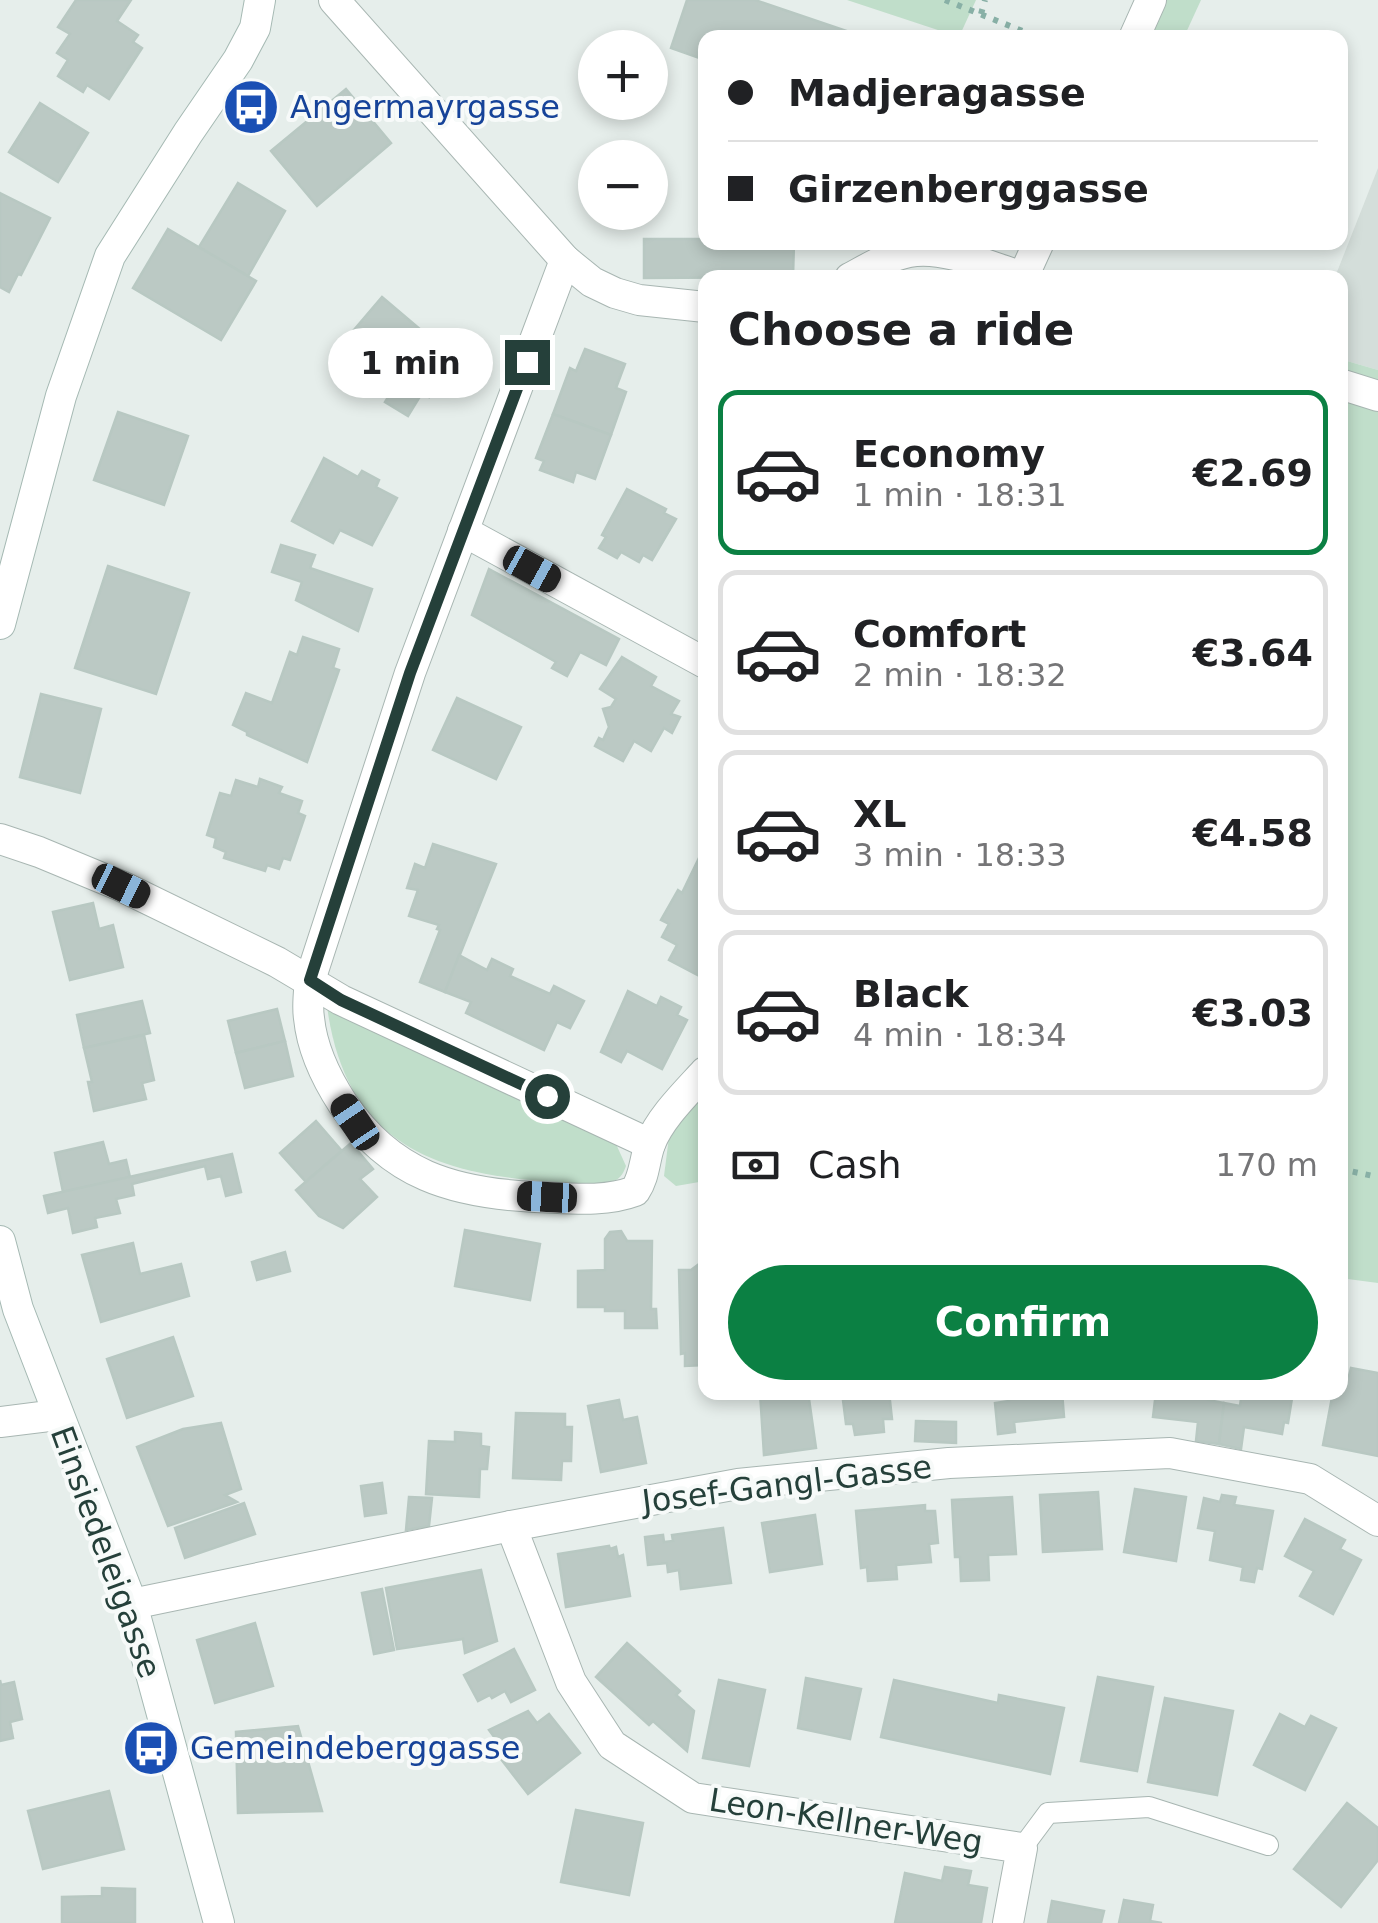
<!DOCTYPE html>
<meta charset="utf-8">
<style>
:root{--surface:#fff;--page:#f6f6f6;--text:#202124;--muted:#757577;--line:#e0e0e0;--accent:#0b8043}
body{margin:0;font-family:"DejaVu Sans",sans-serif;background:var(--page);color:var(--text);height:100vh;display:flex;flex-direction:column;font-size:38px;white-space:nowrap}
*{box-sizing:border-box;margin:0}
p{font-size:32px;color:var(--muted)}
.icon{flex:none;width:55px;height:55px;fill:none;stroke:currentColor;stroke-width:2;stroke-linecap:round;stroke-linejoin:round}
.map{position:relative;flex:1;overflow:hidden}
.details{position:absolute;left:698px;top:270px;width:650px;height:1130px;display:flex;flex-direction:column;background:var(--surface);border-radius:20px;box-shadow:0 5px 15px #0003}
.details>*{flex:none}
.banner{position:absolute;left:698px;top:30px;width:650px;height:220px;border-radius:20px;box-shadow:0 5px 15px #0003;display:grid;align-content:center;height:220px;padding:0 30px;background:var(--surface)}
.buttons{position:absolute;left:578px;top:30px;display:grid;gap:20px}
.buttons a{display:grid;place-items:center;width:90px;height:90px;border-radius:50%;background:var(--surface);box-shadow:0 5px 15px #0003;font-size:50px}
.end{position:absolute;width:45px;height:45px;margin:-22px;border:12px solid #25403a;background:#fff;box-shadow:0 0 0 5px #fff}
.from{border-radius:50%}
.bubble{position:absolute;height:70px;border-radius:35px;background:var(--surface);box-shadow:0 5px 15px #0003;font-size:32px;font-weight:700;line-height:70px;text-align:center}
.car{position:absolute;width:30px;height:60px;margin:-30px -15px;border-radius:12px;box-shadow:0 0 8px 2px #0007;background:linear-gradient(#222 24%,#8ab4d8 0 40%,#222 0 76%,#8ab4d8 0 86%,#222 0)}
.banner b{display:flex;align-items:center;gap:35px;height:95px;font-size:38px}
.banner b+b{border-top:2px solid var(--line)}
.banner i{width:25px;height:25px;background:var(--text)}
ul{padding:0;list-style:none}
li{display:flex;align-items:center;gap:30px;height:165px;margin:0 20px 15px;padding:0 10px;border:5px solid var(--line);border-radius:20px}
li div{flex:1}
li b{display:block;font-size:38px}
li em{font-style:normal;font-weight:700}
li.on{border-color:var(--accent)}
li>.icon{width:90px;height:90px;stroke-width:1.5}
h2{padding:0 30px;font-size:45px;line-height:120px}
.pay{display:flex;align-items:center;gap:25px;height:110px;padding:0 30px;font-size:38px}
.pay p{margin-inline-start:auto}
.action{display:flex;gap:20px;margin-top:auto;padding:20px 30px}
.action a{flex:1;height:115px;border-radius:60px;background:var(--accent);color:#fff;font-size:40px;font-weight:700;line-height:115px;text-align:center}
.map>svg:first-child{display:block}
</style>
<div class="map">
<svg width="1378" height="1923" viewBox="0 0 1378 1923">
<rect width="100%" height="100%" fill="#e6eeeb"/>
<path fill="#d4deda" d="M 1378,168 L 1378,370 L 1340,359 L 1340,278 L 1335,277 Z"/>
<g fill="#c0deca">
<path d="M 847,0 L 976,0 L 959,37 Z"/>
<path d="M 1161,0 L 1201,0 L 1184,37 L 1144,38 Z"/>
<path d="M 1340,359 L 1378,370 L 1378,1283 L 1340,1278 Z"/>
<path d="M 327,1006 L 616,1144 L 626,1166 C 621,1180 615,1182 601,1184 C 466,1180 348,1166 327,1006 Z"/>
<path d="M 705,1083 L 705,1181 L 676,1186 L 664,1176 L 669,1137 Z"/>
</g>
<g fill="#bbc9c4" stroke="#b8c8c2" stroke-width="2.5">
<path d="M 76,0 L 131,0 L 117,21 L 138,35 L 133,42 L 142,48 L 109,99 L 87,85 L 83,92 L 58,76 L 68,60 L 57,53 L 70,34 L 58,27 Z"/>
<path d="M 687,0 L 755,0 L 867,38 L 705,38 L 705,60 L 671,48 Z"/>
<path d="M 346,89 L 391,143 L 317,206 L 271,151 Z"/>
<path d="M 40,103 L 88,133 L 58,182 L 9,152 Z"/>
<path d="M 238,183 L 285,211 L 248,276 L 199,247 Z"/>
<path d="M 0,193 L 50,218 L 21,275 L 18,274 L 9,292 L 0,287 Z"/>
<path d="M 168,229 L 256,281 L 221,340 L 133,288 Z"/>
<path d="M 644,239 L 705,239 L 705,242 L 794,242 L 793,277 L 644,278 Z"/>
<path d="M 382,297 L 428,336 L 426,339 L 448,352 L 444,359 L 449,362 L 429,397 L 422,393 L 408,416 L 385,402 L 406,368 L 382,349 L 373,360 L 347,338 Z"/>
<path d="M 585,349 L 625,364 L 616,388 L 626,392 L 611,435 L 553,414 L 570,368 L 576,371 Z"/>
<path d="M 118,412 L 188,436 L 164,505 L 94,480 Z"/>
<path d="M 553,414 L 611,435 L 595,479 L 576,472 L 573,482 L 540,470 L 544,461 L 536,458 Z"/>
<path d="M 324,458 L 358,477 L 362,471 L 379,480 L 376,487 L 397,498 L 372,545 L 340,530 L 333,543 L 292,521 Z"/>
<path d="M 627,489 L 666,509 L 664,513 L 676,519 L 652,560 L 643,555 L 639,562 L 621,552 L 617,558 L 599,548 L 606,537 L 602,535 Z"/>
<path d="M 281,545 L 315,555 L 310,568 L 372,589 L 358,631 L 296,600 L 302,582 L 272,572 Z"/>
<path d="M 108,566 L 189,593 L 156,694 L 75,668 Z"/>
<path d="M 489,569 L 619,639 L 606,665 L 580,652 L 567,676 L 552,668 L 556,662 L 472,615 Z"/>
<path d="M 303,637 L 339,649 L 333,668 L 339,670 L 307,762 L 247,735 L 247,732 L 233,725 L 246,693 L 272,703 L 290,652 L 297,655 Z"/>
<path d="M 622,657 L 656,677 L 651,686 L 679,701 L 671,714 L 680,717 L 672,733 L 664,728 L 651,751 L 634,741 L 623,761 L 595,746 L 599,738 L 603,740 L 609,727 L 603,709 L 611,707 L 616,699 L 600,689 Z"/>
<path d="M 41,694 L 101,709 L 80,793 L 20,777 Z"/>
<path d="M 457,698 L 521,727 L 496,779 L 433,750 Z"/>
<path d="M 260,779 L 282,787 L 279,793 L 302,801 L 298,813 L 305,816 L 290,860 L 283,858 L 279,869 L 267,865 L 265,871 L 224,858 L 226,852 L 214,847 L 216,838 L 207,835 L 220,793 L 231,796 L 236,780 L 258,787 Z"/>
<path d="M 433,844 L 496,864 L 445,992 L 420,982 L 440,930 L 437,929 L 439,925 L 409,916 L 418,890 L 407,888 L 415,864 L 425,868 Z"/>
<path d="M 699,858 L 705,861 L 705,979 L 669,960 L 677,945 L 662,937 L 669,924 L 661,920 L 678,890 L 682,893 Z"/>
<path d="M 93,903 L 99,929 L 113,925 L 123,967 L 70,980 L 53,912 Z"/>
<path d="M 459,955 L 487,970 L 492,959 L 513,969 L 510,976 L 550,994 L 554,986 L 584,1001 L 570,1028 L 557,1022 L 544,1050 L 466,1013 L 471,1002 L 445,992 Z"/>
<path d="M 628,991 L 657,1006 L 661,997 L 681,1007 L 677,1015 L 687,1020 L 662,1069 L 627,1051 L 621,1062 L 601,1052 Z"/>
<path d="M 142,1001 L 150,1033 L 84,1048 L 77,1015 Z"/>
<path d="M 277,1009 L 285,1041 L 236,1053 L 228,1021 Z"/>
<path d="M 144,1035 L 154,1080 L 142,1083 L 146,1099 L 94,1111 L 88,1082 L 92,1082 L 84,1048 Z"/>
<path d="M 285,1041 L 293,1076 L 245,1088 L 236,1053 Z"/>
<path d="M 316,1121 L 342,1151 L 306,1182 L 280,1153 Z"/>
<path d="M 103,1142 L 109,1164 L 126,1160 L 130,1177 L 63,1192 L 55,1153 Z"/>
<path d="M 351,1143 L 373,1169 L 360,1179 L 377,1197 L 343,1228 L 319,1216 L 296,1190 Z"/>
<path d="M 232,1154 L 241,1192 L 226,1196 L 221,1176 L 208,1179 L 205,1166 L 132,1184 L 134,1195 L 116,1199 L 120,1213 L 95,1218 L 97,1227 L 73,1233 L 68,1208 L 48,1213 L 44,1196 Z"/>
<path d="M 465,1230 L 540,1244 L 530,1300 L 455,1286 Z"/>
<path d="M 621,1231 L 627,1241 L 652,1241 L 651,1309 L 656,1309 L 657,1328 L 625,1328 L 625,1311 L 605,1311 L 605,1307 L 578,1307 L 578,1271 L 605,1270 L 605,1239 L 610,1232 Z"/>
<path d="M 133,1243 L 140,1274 L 181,1264 L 189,1296 L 101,1322 L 82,1255 Z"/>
<path d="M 285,1252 L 290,1271 L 257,1280 L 252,1262 Z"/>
<path d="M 703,1261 L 705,1264 L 705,1377 L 705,1365 L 685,1366 L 685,1353 L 681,1354 L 679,1270 L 691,1270 Z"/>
<path d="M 173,1337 L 193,1396 L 127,1418 L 107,1359 Z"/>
<path d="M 1351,1368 L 1378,1373 L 1378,1456 L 1323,1445 L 1333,1392 L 1340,1392 L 1340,1374 L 1349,1376 Z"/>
<path d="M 760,1392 L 808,1392 L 816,1448 L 764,1455 Z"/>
<path d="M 842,1392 L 889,1392 L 892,1419 L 883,1419 L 884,1432 L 855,1435 L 853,1424 L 846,1424 Z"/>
<path d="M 1008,1392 L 1062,1392 L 1064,1417 L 1014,1422 L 1015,1432 L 998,1434 L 995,1403 L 1009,1401 Z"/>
<path d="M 1156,1392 L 1209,1392 L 1208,1400 L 1224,1403 L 1219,1444 L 1196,1441 L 1198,1422 L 1153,1417 Z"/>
<path d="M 1242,1392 L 1293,1392 L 1288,1423 L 1284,1422 L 1282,1434 L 1244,1427 L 1241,1449 L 1219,1444 L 1224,1403 L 1240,1406 Z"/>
<path d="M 619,1400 L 623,1420 L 637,1417 L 646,1463 L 601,1472 L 588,1406 Z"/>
<path d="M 516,1413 L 565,1414 L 565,1427 L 572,1427 L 571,1461 L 562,1461 L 561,1480 L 513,1478 Z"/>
<path d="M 916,1421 L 956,1422 L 956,1443 L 915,1441 Z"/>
<path d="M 221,1423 L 241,1489 L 225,1495 L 237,1502 L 168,1526 L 137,1447 L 183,1429 Z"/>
<path d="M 455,1432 L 481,1434 L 481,1446 L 489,1447 L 487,1469 L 480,1469 L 479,1497 L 426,1494 L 429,1441 L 455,1442 Z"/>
<path d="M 382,1483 L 386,1513 L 365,1516 L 361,1486 Z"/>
<path d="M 1135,1489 L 1186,1497 L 1176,1561 L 1124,1552 Z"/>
<path d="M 1098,1492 L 1102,1549 L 1043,1552 L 1040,1495 Z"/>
<path d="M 1222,1495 L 1236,1497 L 1234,1505 L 1273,1511 L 1262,1569 L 1257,1568 L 1254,1582 L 1241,1580 L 1243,1567 L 1210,1560 L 1215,1531 L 1198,1528 L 1204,1498 L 1220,1502 Z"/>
<path d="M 409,1497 L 432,1498 L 429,1526 L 406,1530 Z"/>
<path d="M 1012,1497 L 1016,1554 L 988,1555 L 989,1580 L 961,1581 L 960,1557 L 955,1557 L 952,1500 Z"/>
<path d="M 244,1503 L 255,1534 L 185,1558 L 175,1528 Z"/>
<path d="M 925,1505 L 925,1511 L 935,1511 L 938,1543 L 929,1544 L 931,1562 L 896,1565 L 897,1579 L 868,1581 L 867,1567 L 861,1568 L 856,1511 Z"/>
<path d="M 815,1515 L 822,1564 L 770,1572 L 762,1523 Z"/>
<path d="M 1305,1519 L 1345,1540 L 1340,1549 L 1361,1560 L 1333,1614 L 1300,1596 L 1314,1571 L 1285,1556 Z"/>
<path d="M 723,1528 L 731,1583 L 681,1589 L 679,1570 L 668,1572 L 667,1563 L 648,1565 L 645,1537 L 663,1535 L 664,1542 L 673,1541 L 672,1535 Z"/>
<path d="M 609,1546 L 610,1549 L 616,1547 L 618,1557 L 623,1555 L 630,1596 L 566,1607 L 558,1554 Z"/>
<path d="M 481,1570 L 497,1641 L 465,1653 L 463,1639 L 397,1649 L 386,1588 Z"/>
<path d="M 382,1589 L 394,1650 L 374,1654 L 362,1593 Z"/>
<path d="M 255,1623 L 273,1686 L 215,1703 L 197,1640 Z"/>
<path d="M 627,1643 L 680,1691 L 676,1695 L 694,1711 L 687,1751 L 653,1721 L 649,1725 L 596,1677 Z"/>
<path d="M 514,1649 L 535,1690 L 511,1702 L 505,1691 L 492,1698 L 490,1695 L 478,1701 L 464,1675 Z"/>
<path d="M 1098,1677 L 1153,1687 L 1137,1771 L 1081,1761 Z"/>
<path d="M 806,1678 L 861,1689 L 850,1739 L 798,1728 Z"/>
<path d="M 0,1680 L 1,1685 L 14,1682 L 22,1719 L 10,1722 L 13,1738 L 0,1741 Z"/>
<path d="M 719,1680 L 765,1690 L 749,1766 L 703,1758 Z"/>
<path d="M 894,1680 L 998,1703 L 999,1695 L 1064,1708 L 1050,1774 L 881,1737 Z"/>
<path d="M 1165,1698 L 1233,1711 L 1217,1795 L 1148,1782 Z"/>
<path d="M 528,1711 L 537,1723 L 549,1714 L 580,1753 L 528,1794 L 497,1754 L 503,1749 L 489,1730 Z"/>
<path d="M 1280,1714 L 1305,1727 L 1311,1716 L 1336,1728 L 1305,1790 L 1254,1765 Z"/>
<path d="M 298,1726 L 322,1811 L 238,1813 L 236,1732 Z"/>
<path d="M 109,1791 L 124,1849 L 43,1869 L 28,1811 Z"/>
<path d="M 1347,1803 L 1378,1828 L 1378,1860 L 1341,1907 L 1294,1869 Z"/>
<path d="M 576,1810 L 643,1823 L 629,1895 L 561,1882 Z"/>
<path d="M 945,1867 L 971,1871 L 968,1885 L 987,1888 L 981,1923 L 895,1923 L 905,1873 L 942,1881 Z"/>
<path d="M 102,1888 L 135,1889 L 135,1923 L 62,1923 L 62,1897 L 102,1896 Z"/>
<path d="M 1124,1900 L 1153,1905 L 1150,1921 L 1162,1923 L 1119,1923 Z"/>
<path d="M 1052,1901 L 1104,1911 L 1101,1923 L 1048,1923 Z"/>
</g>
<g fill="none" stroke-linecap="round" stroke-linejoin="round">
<g stroke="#a8b6b2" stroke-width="22">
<path id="lane" d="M 1022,1848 L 1048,1813 L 1149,1807 L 1268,1845"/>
</g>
<g stroke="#a8b6b2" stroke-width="32">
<g id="street">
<path d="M 334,0 L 565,260 L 592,282 L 615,293 L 639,300 L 705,307"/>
<path d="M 1134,38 L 1151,0"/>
<path d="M 565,260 L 410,673 L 310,980 C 309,992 307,1006 309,1018 C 312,1049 326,1078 343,1104 C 391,1175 453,1193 535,1197 C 568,1198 603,1203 635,1191 C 645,1176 644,1161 650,1144 C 660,1118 686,1093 705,1072"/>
<path d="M 1023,277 L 1039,242"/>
<path d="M 850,278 C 869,268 888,256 909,252 C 943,245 991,267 1025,278"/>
<path d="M 1340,384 L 1378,396"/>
<path d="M 463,531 L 705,663"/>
<path d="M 0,839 L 39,852 L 121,886 L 277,962 L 341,1000 L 650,1144"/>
<path d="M 0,1422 L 57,1415"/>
<path d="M 511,1526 L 571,1682 L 612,1745 L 693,1798 L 1022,1848 L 1008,1923"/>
<path d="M 132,1604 L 511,1526 L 738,1484 L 949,1463 L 1170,1453 L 1310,1479 L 1378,1521"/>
</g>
</g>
<g stroke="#a5b9b3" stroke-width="32">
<g id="secondary">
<path d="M 0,624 L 61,396 L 110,256 L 188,133 L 238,60 L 255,28 L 260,0"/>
<path d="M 0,1241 L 18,1309 L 132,1604 L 219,1923"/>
</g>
</g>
<g stroke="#88b0a6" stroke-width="6" stroke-dasharray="5 8" stroke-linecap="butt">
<path d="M 945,0 L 1040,38"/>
<path d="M 981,14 L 985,0"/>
<path d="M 1340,1169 L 1378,1177"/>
</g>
<use href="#lane" stroke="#fff" stroke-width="20"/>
<use href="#street" stroke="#fff" stroke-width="30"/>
<use href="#secondary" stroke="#fff" stroke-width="30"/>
</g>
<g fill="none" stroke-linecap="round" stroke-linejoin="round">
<path stroke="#25403a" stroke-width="12" d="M 527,362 L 410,673 L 310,980 L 341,1000 L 547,1096"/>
</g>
<defs>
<g id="bus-disc" transform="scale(2.875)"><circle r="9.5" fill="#1a4fb4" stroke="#f7faf9"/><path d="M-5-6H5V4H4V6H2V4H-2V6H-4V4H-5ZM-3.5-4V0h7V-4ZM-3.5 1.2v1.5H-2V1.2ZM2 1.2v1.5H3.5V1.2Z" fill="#fff"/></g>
</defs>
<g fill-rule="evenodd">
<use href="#bus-disc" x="251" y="107"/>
<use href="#bus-disc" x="151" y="1748"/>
</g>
<g text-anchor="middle" stroke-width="8" stroke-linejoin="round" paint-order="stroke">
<g font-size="32" fill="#164399" stroke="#f7faf9" text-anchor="start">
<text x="290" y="118">Angermayrgasse</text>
<text x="190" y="1759">Gemeindeberggasse</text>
</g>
<g font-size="32" fill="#25403a" stroke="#f7faf9">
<text transform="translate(787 1484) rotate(-7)" y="11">Josef-Gangl-Gasse</text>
<text transform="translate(106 1552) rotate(70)" y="11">Einsiedeleigasse</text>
<text transform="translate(846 1821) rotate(9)" y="11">Leon-Kellner-Weg</text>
</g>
</g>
</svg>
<div class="buttons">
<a>+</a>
<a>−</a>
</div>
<i class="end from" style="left:547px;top:1096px"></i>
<i class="end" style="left:527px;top:362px"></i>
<div class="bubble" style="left:328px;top:328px;width:165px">1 min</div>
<i class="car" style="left:532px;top:569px;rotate:119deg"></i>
<i class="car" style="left:121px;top:886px;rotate:116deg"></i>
<i class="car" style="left:355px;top:1122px;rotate:326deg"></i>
<i class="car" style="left:547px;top:1197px;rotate:273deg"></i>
<div class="banner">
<b><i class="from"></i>Madjeragasse</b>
<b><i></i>Girzenberggasse</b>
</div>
<section class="details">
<h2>Choose a ride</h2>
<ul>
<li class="on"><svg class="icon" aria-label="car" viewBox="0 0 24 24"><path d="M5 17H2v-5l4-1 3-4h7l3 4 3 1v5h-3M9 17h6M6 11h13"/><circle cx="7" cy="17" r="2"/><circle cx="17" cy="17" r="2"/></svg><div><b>Economy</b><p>1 min · 18:31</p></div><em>€2.69</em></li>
<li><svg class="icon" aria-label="car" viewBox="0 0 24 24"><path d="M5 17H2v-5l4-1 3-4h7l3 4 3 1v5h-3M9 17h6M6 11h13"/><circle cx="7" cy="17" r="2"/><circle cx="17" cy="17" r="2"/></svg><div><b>Comfort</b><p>2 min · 18:32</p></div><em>€3.64</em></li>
<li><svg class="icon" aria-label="car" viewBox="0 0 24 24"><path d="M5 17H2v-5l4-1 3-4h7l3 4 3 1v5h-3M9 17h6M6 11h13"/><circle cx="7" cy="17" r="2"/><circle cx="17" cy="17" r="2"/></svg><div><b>XL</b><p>3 min · 18:33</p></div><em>€4.58</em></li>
<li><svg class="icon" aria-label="car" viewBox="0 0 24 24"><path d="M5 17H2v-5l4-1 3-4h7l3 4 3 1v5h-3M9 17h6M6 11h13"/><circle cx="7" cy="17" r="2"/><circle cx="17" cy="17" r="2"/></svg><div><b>Black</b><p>4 min · 18:34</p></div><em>€3.03</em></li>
</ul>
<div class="pay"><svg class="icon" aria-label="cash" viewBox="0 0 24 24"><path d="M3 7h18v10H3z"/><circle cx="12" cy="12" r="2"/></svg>Cash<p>170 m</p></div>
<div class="action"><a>Confirm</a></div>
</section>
</div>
